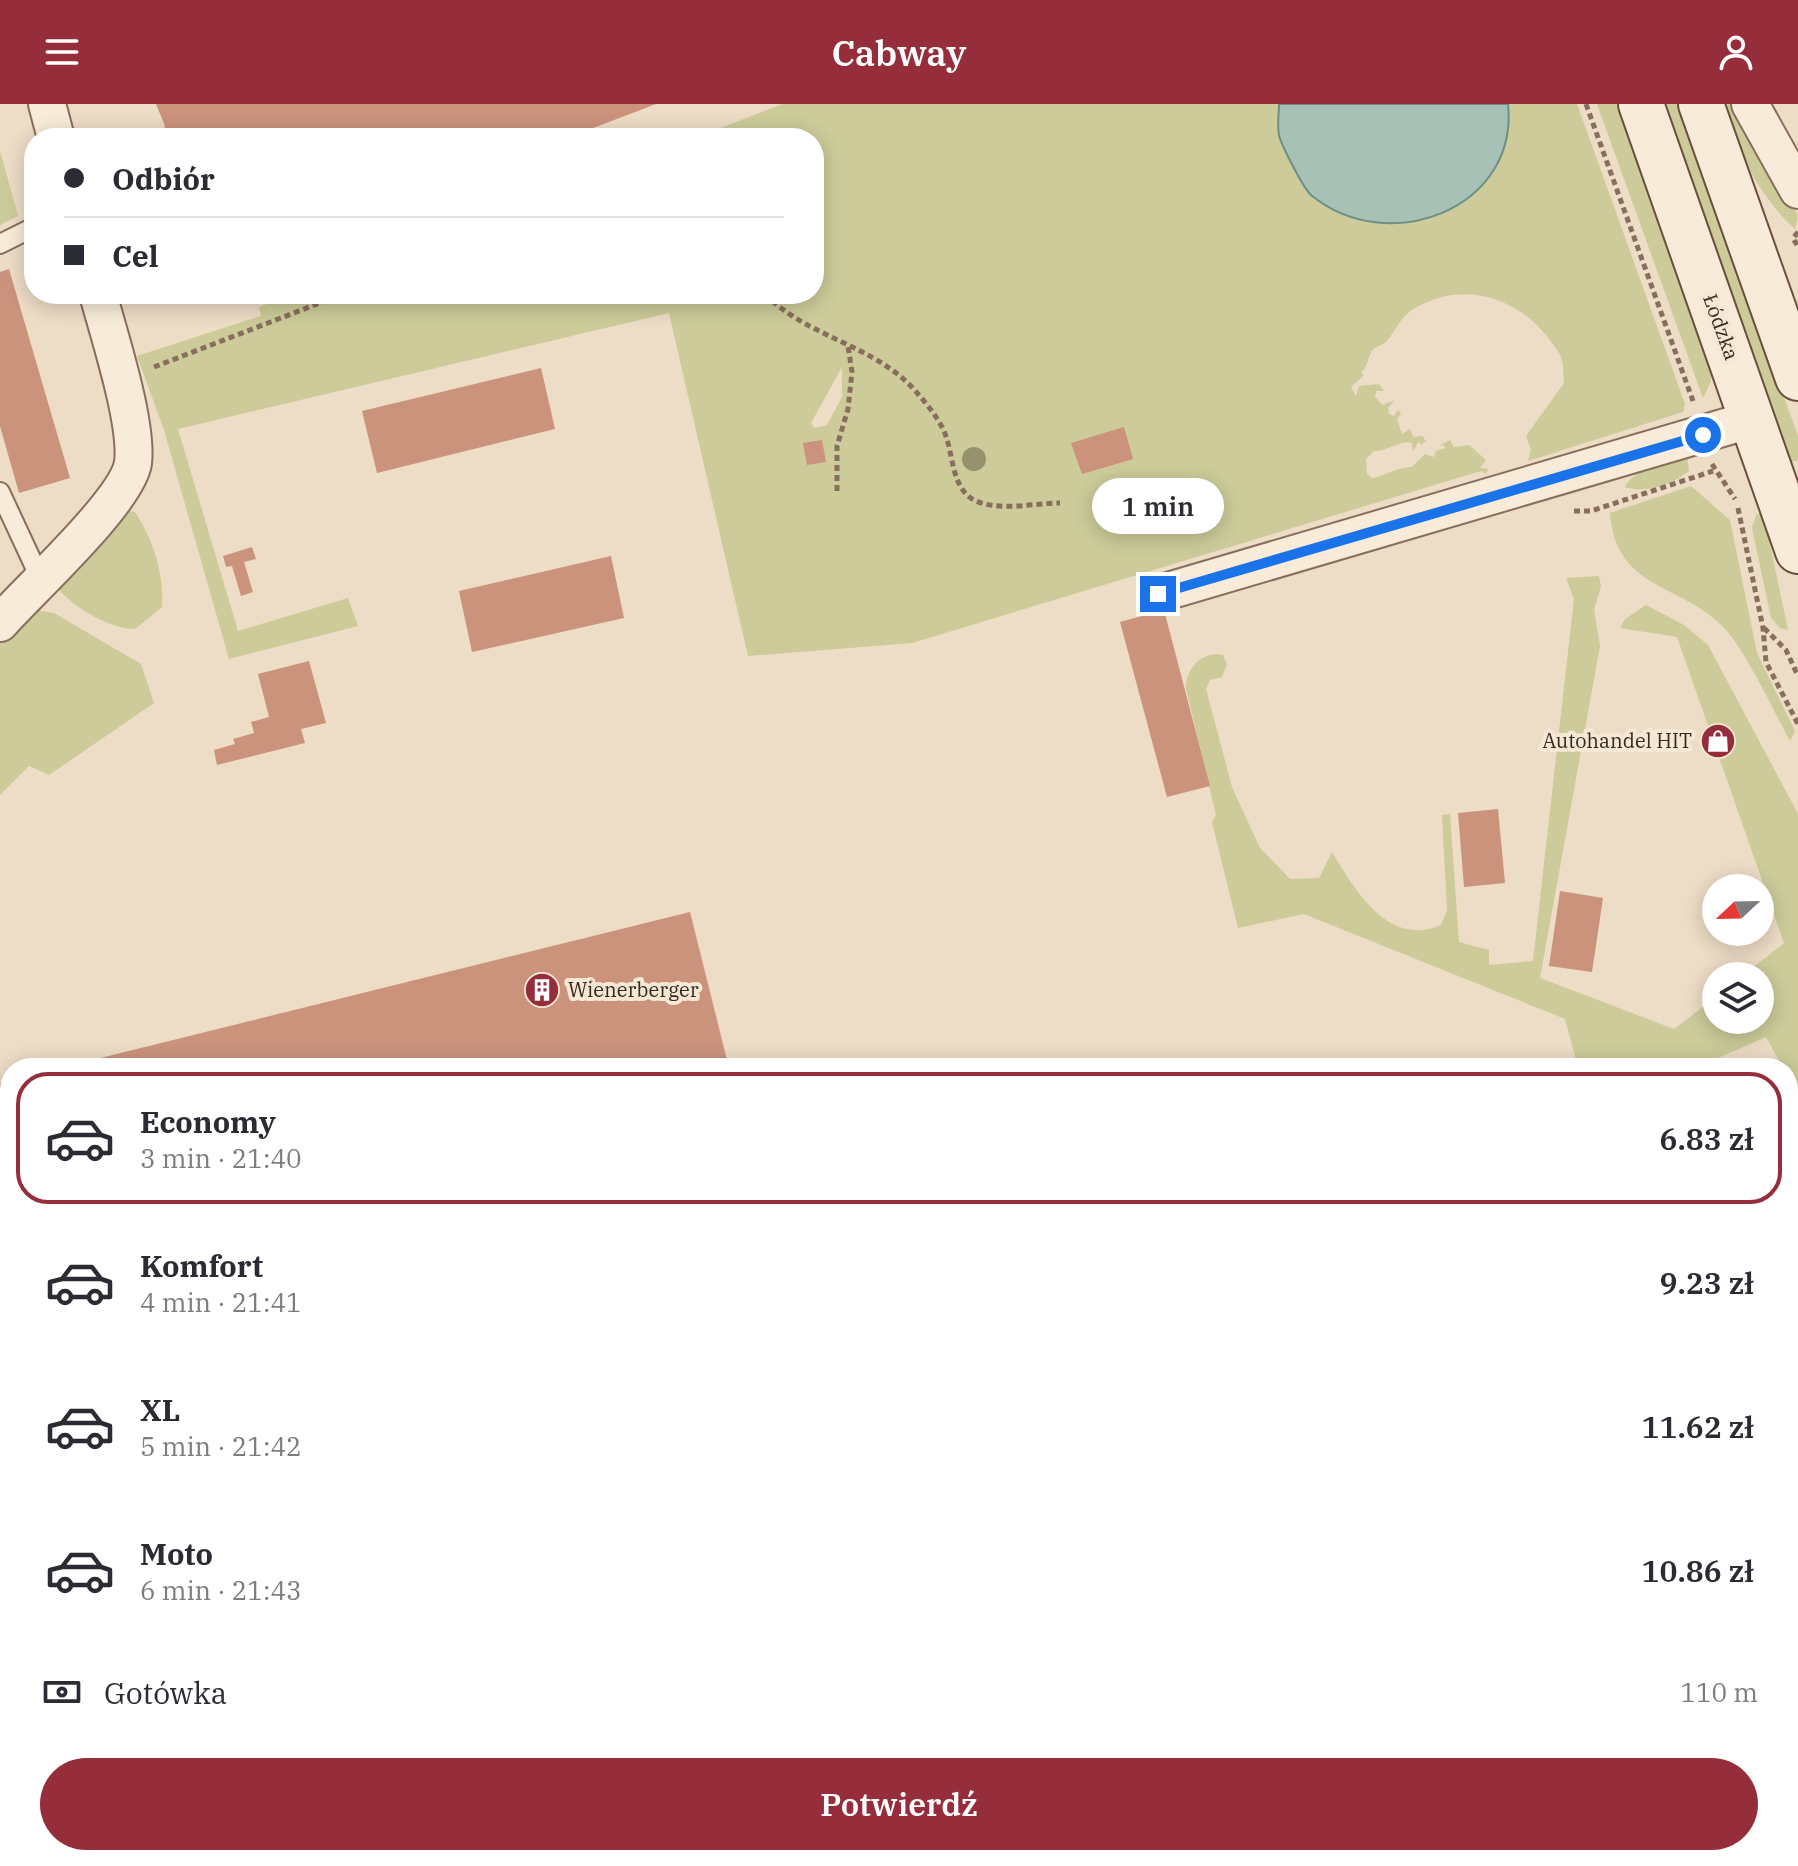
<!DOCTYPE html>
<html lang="pl">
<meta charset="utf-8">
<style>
:root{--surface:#fff;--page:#f2f2f3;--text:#2b2b33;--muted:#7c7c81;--line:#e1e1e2;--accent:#962d3b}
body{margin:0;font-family:"IBM Plex Serif",serif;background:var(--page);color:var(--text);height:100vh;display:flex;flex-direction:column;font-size:30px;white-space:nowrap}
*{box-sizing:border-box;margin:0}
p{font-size:26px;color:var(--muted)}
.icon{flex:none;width:44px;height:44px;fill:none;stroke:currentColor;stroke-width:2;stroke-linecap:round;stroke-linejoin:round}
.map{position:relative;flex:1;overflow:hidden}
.drawer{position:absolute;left:0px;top:954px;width:1798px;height:808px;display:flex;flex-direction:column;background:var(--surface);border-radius:32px 32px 0 0;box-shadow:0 4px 20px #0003}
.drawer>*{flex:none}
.hud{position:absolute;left:24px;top:24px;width:800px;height:176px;border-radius:32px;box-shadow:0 4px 20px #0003;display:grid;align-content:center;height:176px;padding:0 40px;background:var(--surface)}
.needle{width:52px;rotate:248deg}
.controls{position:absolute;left:1702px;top:770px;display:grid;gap:16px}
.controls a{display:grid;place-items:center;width:72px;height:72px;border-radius:50%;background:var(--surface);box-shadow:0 4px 20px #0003;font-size:40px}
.end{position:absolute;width:36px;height:36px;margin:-18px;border:10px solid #1a73e8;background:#fff;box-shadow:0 0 0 4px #fff}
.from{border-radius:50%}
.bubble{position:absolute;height:56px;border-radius:28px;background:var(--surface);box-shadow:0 4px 20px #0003;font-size:26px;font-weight:600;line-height:56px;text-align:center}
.hud b{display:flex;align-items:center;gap:28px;height:76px;font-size:30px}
.hud b+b{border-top:2px solid var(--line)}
.hud i{width:20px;height:20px;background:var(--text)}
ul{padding:14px 0 0;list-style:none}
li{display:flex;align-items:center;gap:24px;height:132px;margin:0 16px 12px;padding:0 24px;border:4px solid transparent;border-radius:32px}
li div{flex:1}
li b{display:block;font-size:30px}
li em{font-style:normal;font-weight:600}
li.active{border-color:var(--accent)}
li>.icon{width:72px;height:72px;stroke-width:1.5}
.pay{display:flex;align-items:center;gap:20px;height:88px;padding:0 40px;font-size:30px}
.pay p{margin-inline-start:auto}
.primary-button{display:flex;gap:16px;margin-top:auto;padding:16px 40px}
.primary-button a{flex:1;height:92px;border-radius:48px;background:var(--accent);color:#fff;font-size:32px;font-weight:600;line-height:92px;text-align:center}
header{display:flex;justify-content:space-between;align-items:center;height:104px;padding:0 40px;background:var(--accent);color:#fff;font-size:36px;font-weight:600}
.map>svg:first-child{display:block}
</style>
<header><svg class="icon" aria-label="menu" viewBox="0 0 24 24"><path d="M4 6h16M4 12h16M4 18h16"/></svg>Cabway<svg class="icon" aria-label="person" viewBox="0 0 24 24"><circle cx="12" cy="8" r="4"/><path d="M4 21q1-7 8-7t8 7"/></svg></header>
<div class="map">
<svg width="1798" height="1762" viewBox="0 0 1798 1762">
<rect width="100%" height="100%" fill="#eddcc6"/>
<g fill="#cccb99" fill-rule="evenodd">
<path d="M 783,0 L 1577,0 L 1685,300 L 1683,308 L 1528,357 L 1531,346 L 1526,332 L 1564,279 C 1563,270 1564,256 1559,249 C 1527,197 1470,173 1415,204 C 1401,212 1396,226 1387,237 C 1383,241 1375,242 1372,247 C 1367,255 1368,262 1361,269 L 1364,271 L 1351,283 L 1356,292 L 1359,282 L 1379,280 L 1384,287 L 1376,287 L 1375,293 L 1383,301 L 1395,296 L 1388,304 L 1389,310 L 1394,312 L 1398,306 L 1401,310 L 1397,315 L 1402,330 L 1410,325 L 1413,333 L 1422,332 L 1426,337 L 1421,341 L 1419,337 L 1413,347 L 1412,339 C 1399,336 1389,347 1374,347 L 1366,355 L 1367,370 L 1372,374 C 1386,372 1399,362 1412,363 L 1425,350 L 1434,353 L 1436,347 L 1445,344 L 1444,341 L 1439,342 L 1450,336 L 1454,343 L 1469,341 L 1486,356 L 1480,364 L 1488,365 L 1486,370 L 1481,367 L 912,539 L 748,552 L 669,209 L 178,325 L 238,527 L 348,494 L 358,522 L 229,555 L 164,326 L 137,252 L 261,212 L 259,203 L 292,190 L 814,190 L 814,34 L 695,34 ZM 842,263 L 842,293 L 827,321 L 814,324 L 811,319 Z"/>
<path d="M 1597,0 L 1619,0 L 1711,257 L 1711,277 L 1703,294 Z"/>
<path d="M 1662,0 L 1679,0 L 1798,332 L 1798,356 L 1788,359 Z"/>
<path d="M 1722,0 L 1739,0 L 1764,63 L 1798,111 L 1795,125 C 1757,90 1739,48 1722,0 Z"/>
<path d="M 0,47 L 18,112 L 0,121 Z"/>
<path d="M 1687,352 L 1689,367 C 1672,381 1644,390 1625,383 C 1634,364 1668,359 1687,352 Z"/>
<path d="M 1691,382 L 1730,416 L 1757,549 L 1795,627 L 1790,637 C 1774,608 1746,547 1725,525 C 1682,478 1616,488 1610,409 Z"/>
<path d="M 130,407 L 135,408 C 153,436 164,469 162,503 L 135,525 C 110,525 72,503 57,483 L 63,466 Z"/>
<path d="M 1763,407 L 1788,526 L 1780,524 L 1771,514 L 1752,424 L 1756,411 Z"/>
<path d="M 1599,472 L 1601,482 L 1594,506 L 1600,542 L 1540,874 L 1674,925 L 1716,893 L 1716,916 L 1760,916 L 1760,872 L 1742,872 L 1784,839 L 1677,533 L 1620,524 L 1625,515 L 1646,501 L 1684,521 L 1708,541 L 1798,710 L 1798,994 L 1788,975 L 1788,964 L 1783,964 L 1766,933 L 1695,964 L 1578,964 L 1565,915 L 1304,810 L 1238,824 L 1212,718 L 1216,711 L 1186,584 C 1186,565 1202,546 1223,551 L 1227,560 L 1222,573 L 1210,576 L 1206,585 L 1232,683 L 1260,744 L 1290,775 L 1319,774 L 1332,748 C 1355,786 1388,844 1441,821 L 1447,806 L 1442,711 L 1450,710 L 1459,838 L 1489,846 L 1489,861 L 1533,857 L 1574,495 L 1566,474 Z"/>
<path d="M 37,506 L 54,509 L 141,560 L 154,599 L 49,671 L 29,662 L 0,691 L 0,532 L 22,511 Z"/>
<path d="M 1798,1522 L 1798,1762 L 586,1762 L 583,1752 L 1788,1752 L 1788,1529 Z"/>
<path d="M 10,1658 L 10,1752 L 259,1752 L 261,1762 L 0,1762 L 0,1660 Z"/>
</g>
<path fill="#a7c1b6" stroke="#6e8f83" stroke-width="2" d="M 1279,0 L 1508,0 C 1519,106 1387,154 1311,91 C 1304,85 1281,41 1279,31 C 1277,21 1279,10 1279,0 Z"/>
<g fill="#cb937c">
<path d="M 156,0 L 656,0 L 567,34 L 160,34 L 165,22 Z"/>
<path d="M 9,165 L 70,374 L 19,389 L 0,322 L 0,168 Z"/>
<path d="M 541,264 L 555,325 L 377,369 L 362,307 Z"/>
<path d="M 1124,323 L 1133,355 L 1082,370 L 1071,339 Z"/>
<path d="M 822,336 L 826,358 L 807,361 L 803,339 Z"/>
<path d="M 252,443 L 256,455 L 244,458 L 253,488 L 241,492 L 232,462 L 226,463 L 223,452 Z"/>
<path d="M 611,452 L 624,514 L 472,548 L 459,487 Z"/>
<path d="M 1164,506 L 1210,682 L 1167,693 L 1120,518 Z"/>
<path d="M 309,557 L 326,619 L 301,625 L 305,639 L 217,661 L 214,646 L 235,640 L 233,635 L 254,629 L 251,618 L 269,613 L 258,570 Z"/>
<path d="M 1498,705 L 1505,779 L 1464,783 L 1458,709 Z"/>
<path d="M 1560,787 L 1603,794 L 1592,868 L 1549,862 Z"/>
<path d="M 690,808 L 729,964 L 64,964 L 64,963 Z"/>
<path d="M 10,976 L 10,1515 L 0,1518 L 0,979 Z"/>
</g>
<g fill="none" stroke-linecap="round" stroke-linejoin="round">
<g stroke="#886e5c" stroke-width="22">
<g id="lane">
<path d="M 0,140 L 34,123"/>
<path d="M 0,388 L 40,474"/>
</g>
</g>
<g stroke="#886e5c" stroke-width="40">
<g id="street">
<path d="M 47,0 L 56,34"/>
<path d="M 1750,0 L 1798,86"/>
<path d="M 1158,490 L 1753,315"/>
<path d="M 0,519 C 30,485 127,397 133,359 C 138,319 109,231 98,190"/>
</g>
</g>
<g stroke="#6a4f3f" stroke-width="48">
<g id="secondary">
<path d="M 1641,0 L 1798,447"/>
<path d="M 1701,0 L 1798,274"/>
</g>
</g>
<g stroke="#886e5c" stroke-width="5" stroke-dasharray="6 4" stroke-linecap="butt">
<path d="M 1586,0 L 1693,297"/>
<path d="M 1798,128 L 1793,134 L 1798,143"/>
<path d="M 765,190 C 809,235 878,241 918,290 C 927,300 937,313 943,325 C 954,347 950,383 974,396 C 997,408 1035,399 1060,399"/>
<path d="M 154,263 L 343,190"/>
<path d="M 1712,360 L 1735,395"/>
<path d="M 837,387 L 837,342 L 848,305 L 852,268 L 848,242"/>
<path d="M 1738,404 L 1763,524 L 1766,558 L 1798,620"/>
<path d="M 1574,407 L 1591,407 L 1713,367"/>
<path d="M 1764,524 L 1786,546 L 1798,572"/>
</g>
<use href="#lane" stroke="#f8ebd9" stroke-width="18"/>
<use href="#street" stroke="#f8ebd9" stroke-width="36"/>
<use href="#secondary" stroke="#f8ebd9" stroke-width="44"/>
</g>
<circle fill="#96926e" cx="974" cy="355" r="12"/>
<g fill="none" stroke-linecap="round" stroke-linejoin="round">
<path stroke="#1a73e8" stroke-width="10" d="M 1158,490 L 1703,331"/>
</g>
<defs>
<g id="shop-disc" transform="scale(1.8)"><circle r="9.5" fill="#962d3b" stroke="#f5e8d5"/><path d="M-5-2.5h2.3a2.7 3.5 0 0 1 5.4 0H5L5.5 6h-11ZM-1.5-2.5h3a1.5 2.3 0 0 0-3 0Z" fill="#fff"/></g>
<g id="building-disc" transform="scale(1.8)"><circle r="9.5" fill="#962d3b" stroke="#f5e8d5"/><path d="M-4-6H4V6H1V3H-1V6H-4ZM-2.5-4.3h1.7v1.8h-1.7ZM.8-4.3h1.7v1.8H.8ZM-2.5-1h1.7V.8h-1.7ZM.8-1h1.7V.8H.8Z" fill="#fff"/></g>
</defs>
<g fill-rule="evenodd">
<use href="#shop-disc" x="1718" y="637"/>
<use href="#building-disc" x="542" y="886"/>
</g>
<g text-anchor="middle" stroke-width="8" stroke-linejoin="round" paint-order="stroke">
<g font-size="20" fill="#39281f" stroke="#f5e8d5">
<text transform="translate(1721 223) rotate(70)" y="7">Łódzka</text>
</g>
<g font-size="20" fill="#39281f" stroke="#f5e8d5" text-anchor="end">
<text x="1692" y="644">Autohandel HIT</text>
<text x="568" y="893" text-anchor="start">Wienerberger</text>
</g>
</g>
</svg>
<div class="controls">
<a><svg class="needle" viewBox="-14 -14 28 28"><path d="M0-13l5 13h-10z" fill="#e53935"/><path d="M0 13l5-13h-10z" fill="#7c7c81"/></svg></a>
<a><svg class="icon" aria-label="layers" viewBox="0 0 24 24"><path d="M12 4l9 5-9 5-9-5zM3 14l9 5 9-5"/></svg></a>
</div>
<i class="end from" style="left:1703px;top:331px"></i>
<i class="end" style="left:1158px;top:490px"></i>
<div class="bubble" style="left:1092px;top:374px;width:132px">1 min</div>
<div class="hud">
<b><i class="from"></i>Odbiór</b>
<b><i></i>Cel</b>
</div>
<section class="drawer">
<ul>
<li class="active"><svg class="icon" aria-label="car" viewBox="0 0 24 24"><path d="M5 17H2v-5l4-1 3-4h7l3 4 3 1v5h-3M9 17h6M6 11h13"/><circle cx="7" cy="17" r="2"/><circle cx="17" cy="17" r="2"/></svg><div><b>Economy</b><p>3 min · 21:40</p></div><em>6.83 zł</em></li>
<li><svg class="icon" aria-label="car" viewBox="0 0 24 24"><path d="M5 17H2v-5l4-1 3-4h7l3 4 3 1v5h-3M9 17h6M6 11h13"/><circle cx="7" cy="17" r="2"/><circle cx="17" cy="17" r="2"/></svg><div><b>Komfort</b><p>4 min · 21:41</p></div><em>9.23 zł</em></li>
<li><svg class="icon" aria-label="car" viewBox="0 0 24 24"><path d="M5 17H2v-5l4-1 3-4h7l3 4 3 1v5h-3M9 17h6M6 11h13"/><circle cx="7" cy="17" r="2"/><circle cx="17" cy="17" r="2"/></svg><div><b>XL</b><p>5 min · 21:42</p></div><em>11.62 zł</em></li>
<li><svg class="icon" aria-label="car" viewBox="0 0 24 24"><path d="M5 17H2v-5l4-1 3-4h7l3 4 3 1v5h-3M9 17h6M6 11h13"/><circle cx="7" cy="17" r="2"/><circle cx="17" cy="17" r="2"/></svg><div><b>Moto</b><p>6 min · 21:43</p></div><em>10.86 zł</em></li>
</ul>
<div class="pay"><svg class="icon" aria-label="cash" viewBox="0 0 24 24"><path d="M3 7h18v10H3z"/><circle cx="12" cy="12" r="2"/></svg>Gotówka<p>110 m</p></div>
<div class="primary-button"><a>Potwierdź</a></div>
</section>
</div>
